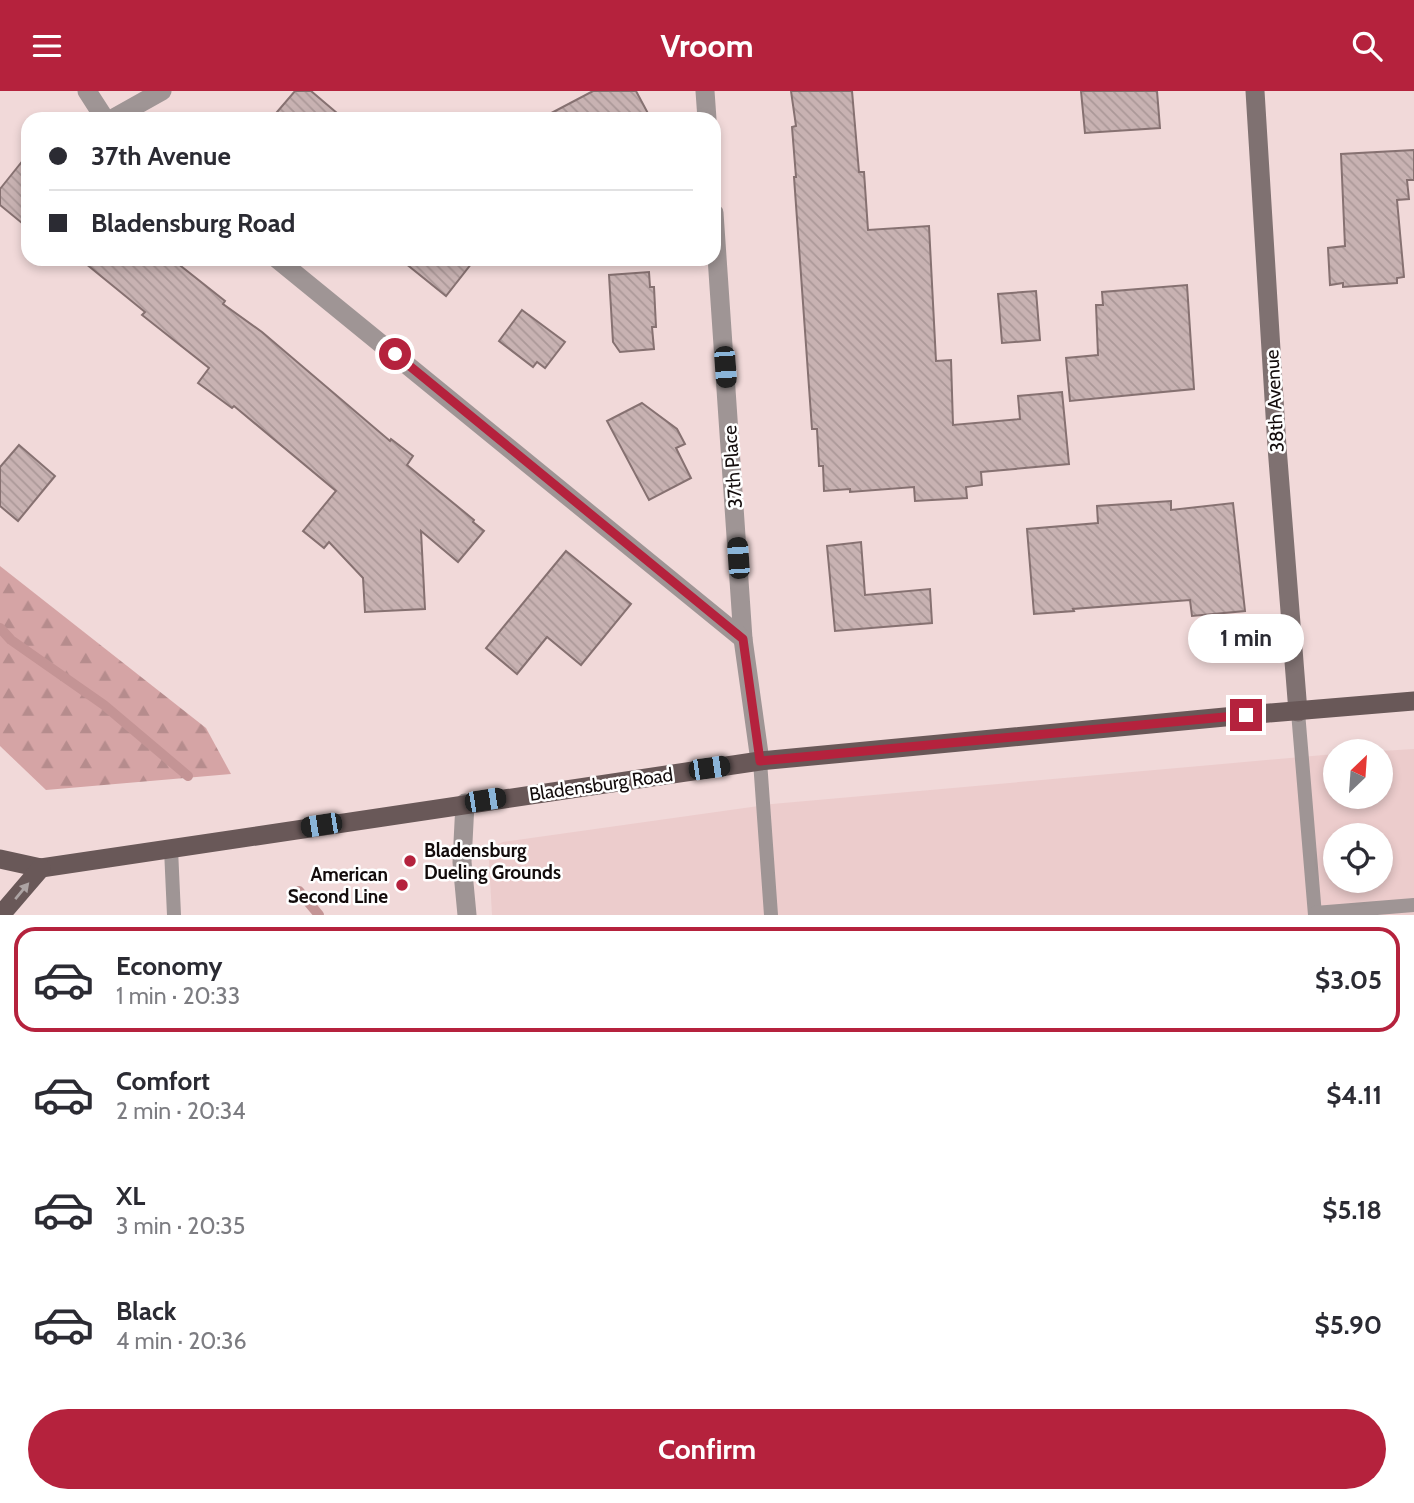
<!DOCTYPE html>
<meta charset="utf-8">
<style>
:root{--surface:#fff;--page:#f7f7f7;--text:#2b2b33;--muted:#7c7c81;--line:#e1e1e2;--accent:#b5223d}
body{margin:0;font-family:Cabin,sans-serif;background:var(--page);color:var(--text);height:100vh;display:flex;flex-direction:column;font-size:26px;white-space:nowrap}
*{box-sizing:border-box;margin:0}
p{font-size:23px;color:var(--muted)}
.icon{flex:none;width:38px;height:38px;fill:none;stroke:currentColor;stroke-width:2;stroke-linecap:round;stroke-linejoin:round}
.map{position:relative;height:824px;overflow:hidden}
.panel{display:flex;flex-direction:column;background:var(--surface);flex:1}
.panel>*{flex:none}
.banner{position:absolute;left:21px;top:21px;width:700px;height:154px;border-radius:21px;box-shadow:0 4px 10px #0003;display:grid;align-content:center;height:154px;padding:0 28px;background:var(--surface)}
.needle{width:46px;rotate:25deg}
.buttons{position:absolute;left:1323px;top:648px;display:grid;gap:14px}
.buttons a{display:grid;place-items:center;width:70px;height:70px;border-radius:50%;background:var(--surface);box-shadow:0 4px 10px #0003;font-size:35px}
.end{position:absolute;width:32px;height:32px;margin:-16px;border:9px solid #b5223d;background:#fff;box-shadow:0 0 0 4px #fff}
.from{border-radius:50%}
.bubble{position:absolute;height:49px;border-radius:24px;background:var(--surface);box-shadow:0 4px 10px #0003;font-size:23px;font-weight:700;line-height:49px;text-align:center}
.car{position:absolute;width:21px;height:42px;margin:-21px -10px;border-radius:9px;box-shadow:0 0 5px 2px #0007;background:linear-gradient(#222 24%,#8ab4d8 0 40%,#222 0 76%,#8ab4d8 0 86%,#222 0)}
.banner b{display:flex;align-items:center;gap:24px;height:66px;font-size:26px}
.banner b+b{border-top:2px solid var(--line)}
.banner i{width:18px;height:18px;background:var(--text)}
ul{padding:12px 0 0;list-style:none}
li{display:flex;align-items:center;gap:21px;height:105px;margin:0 14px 10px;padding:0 14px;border:4px solid transparent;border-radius:21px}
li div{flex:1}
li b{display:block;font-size:26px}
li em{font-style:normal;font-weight:700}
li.current{border-color:var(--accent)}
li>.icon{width:63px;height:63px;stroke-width:1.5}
.action{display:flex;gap:14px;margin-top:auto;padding:14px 28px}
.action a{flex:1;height:80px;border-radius:42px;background:var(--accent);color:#fff;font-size:28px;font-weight:700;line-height:80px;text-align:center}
header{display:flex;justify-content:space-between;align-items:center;height:91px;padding:0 28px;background:var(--accent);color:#fff;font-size:32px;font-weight:700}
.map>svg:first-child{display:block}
</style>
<header><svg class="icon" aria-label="menu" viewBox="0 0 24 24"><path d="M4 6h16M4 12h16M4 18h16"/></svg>Vroom<svg class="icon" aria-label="search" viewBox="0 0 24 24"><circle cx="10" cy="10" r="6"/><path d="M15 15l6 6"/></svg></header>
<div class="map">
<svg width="1414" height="824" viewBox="0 0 1414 824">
<defs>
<pattern id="forest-firs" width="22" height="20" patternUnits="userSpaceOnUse" patternTransform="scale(1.75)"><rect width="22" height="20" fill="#d5a4a5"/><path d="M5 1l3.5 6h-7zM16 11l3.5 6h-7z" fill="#b68c8d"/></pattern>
<pattern id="building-back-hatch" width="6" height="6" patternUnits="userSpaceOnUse" patternTransform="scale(1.75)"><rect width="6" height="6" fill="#c8b2b2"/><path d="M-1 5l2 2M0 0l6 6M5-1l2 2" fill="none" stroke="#ab9898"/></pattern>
</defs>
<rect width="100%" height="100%" fill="#f1d9d9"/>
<path fill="#eccccc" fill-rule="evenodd" d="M 1414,658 L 1414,824 L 492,824 L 489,770 L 494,755 L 503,751 L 772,713 L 1335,663 L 1335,705 L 1381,705 L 1381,660 ZM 1335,744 L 1381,744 L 1381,789 L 1335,789 Z"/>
<path fill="url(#forest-firs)" d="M 0,475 L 206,637 L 231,683 L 46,699 L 0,655 Z"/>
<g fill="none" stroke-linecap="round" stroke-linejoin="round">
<g stroke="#c49495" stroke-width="10">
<path d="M 0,537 L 11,549 L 104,614 L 188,685"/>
<path d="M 299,800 L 319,824"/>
</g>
</g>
<g fill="url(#building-back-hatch)" stroke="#867171" stroke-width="2">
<path d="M 295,0 L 311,0 L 344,28 L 271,28 Z"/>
<path d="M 593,0 L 636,0 L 651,28 L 540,28 Z"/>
<path d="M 791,0 L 852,0 L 859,81 L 864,81 L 868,139 L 929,135 L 936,270 L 951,269 L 953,334 L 1020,328 L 1018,305 L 1062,301 L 1069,373 L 981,381 L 982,394 L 966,396 L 967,407 L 915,410 L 914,396 L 850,401 L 850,398 L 824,400 L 823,375 L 819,375 L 817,338 L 812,338 L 794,86 L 796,86 L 792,36 L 796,35 Z"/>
<path d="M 1081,0 L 1157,0 L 1160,37 L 1085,42 Z"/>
<path d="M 1414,59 L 1414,89 L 1407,89 L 1409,108 L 1397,109 L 1404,186 L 1397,187 L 1397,192 L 1343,196 L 1343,192 L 1330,194 L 1328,157 L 1345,155 L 1341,63 Z"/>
<path d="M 28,63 L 28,137 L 0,114 L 0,98 Z"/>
<path d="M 80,168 L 172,168 L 225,210 L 223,213 L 262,241 L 390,350 L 391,348 L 413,365 L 407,374 L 474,429 L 473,431 L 484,440 L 458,471 L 421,440 L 425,518 L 365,521 L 363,487 L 329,451 L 324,457 L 303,440 L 336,400 L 234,315 L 232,317 L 198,292 L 209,277 L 142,224 L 145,221 Z"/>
<path d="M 400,168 L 475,168 L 446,205 Z"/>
<path d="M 649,181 L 650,196 L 654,196 L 656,236 L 652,236 L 654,258 L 620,261 L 613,251 L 609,184 Z"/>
<path d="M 1187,194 L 1194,298 L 1070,310 L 1066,267 L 1098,264 L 1096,214 L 1103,214 L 1102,201 Z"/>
<path d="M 1036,200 L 1040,249 L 1002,252 L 998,203 Z"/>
<path d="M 522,219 L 565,251 L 545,277 L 537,271 L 533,276 L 499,250 Z"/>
<path d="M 642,312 L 677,338 L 685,353 L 676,357 L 691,387 L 649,409 L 607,330 Z"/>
<path d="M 19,354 L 55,385 L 18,430 L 0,415 L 0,376 Z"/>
<path d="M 1171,410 L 1171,419 L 1233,412 L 1245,520 L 1192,525 L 1190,509 L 1073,518 L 1074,520 L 1034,523 L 1027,438 L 1098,432 L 1097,415 Z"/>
<path d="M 861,451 L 865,504 L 930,498 L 932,532 L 835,540 L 827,455 Z"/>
<path d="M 566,460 L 631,513 L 581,574 L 547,546 L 517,583 L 486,557 Z"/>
</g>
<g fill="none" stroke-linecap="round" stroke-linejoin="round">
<g stroke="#9f9595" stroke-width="14">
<path d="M 1298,621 L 1315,824"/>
<path d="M 760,670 L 771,824"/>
<path d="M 171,758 L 174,824"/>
<path d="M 1315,822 L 1414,814"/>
</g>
<g stroke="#9f9595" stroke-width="19">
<path d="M 87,0 L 105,28"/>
<path d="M 705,0 L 707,28"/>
<path d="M 112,28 L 162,0"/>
<path d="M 714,122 L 743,548 L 760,670"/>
<path d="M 277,168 L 743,548"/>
<path d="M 465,712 L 462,771 L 467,824"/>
</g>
<path stroke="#7f7171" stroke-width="19" d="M 1255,0 L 1277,356 L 1298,621"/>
<g stroke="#695858" stroke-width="19">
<path d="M 0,768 L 41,777 L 760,670 L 1246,624 L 1414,610"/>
<path d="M 0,821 L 5,819 L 41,777"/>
</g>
</g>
<defs><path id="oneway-solid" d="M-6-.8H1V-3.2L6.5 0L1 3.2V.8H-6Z" transform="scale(1.75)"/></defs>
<use fill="#aca3a3" href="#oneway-solid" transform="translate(22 800) rotate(-50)"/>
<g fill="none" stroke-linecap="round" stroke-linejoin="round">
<path stroke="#b5223d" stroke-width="9" d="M 395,263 L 743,548 L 760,670 L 1246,624"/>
</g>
<g fill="#b5223d" stroke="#fff" stroke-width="2.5">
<circle cx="410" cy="770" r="7"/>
<circle cx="402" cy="794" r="7"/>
</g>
<g text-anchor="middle" stroke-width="5" stroke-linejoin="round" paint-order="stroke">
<g font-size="19" fill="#130c0c" stroke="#fff">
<text transform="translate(1274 310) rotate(-93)" y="7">38th Avenue</text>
<text transform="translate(732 376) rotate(-94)" y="7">37th Place</text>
<text transform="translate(601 693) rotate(-8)" y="7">Bladensburg Road</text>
</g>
<g font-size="19" font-weight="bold" fill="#130c0c" stroke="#fff" text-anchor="start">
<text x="424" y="766">Bladensburg<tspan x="424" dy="22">Dueling Grounds</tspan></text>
<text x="388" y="790" text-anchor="end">American<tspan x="388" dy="22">Second Line</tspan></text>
</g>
</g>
</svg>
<div class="buttons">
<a><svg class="needle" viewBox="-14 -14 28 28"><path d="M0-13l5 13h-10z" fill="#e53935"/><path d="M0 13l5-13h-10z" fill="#7c7c81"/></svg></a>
<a><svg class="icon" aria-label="locate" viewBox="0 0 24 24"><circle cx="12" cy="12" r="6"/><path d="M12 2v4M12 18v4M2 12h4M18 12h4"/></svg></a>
</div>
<i class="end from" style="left:395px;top:263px"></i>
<i class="end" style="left:1246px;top:624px"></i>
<div class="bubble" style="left:1188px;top:523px;width:116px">1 min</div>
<i class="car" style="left:725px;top:276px;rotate:176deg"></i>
<i class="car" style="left:738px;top:467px;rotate:356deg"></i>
<i class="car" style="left:709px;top:677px;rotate:82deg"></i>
<i class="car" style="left:485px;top:709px;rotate:81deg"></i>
<i class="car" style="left:321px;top:734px;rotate:261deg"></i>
<div class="banner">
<b><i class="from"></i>37th Avenue</b>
<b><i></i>Bladensburg Road</b>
</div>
</div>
<section class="panel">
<ul>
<li class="current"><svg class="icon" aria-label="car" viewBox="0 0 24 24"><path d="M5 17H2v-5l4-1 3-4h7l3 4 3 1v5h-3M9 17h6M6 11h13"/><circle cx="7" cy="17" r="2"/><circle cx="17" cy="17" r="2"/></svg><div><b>Economy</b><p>1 min · 20:33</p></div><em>$3.05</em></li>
<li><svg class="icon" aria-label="car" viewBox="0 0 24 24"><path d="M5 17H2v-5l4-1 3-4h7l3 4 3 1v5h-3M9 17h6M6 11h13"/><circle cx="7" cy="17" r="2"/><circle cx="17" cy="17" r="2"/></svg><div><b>Comfort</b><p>2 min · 20:34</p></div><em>$4.11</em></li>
<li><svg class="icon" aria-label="car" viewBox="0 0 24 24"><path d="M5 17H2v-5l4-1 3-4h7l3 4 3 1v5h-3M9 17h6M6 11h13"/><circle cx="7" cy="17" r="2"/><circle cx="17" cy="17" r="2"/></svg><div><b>XL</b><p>3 min · 20:35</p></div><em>$5.18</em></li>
<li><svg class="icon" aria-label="car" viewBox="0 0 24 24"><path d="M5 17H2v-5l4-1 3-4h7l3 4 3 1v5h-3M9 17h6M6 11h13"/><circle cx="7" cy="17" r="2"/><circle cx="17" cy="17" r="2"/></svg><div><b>Black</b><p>4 min · 20:36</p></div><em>$5.90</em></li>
</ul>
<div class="action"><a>Confirm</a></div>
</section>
